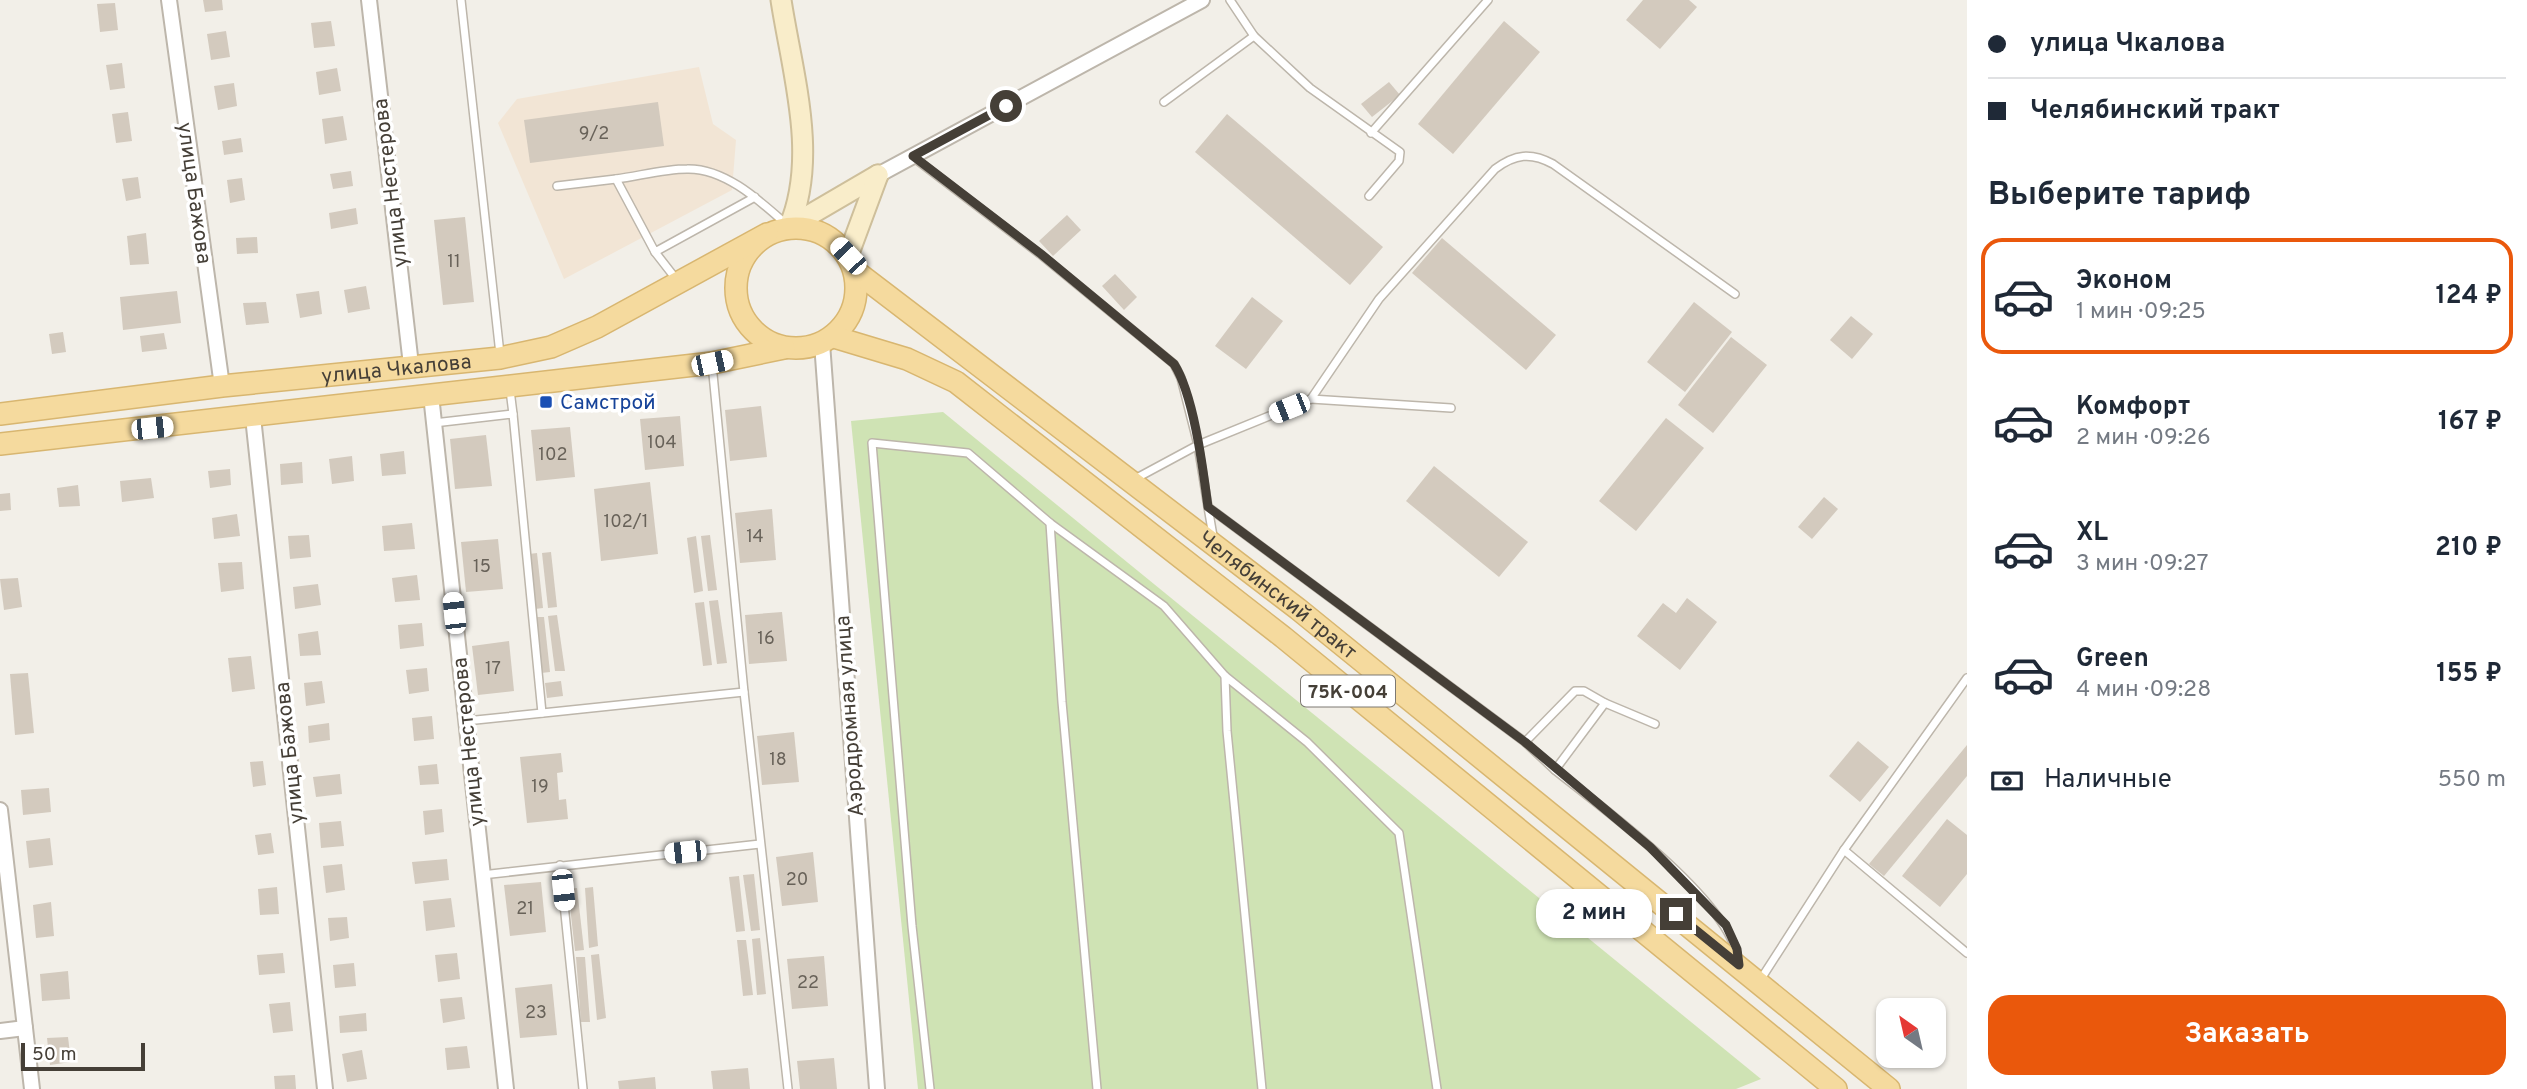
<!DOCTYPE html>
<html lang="ru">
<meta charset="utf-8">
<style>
:root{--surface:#fff;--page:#f6f6f7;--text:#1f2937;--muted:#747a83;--line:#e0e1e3;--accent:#ea580c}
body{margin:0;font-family:Overpass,sans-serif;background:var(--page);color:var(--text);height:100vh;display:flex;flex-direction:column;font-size:26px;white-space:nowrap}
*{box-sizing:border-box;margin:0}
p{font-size:23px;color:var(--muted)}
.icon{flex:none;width:38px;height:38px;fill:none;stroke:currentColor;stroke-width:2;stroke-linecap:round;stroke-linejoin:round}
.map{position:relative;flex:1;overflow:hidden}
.drawer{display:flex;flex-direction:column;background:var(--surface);width:560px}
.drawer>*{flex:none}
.guide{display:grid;align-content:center;height:154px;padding:0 21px;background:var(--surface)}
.needle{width:46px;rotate:326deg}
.tools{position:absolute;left:1876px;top:998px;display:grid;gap:14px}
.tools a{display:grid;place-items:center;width:70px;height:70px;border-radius:14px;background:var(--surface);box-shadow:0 2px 5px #0004;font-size:35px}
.scale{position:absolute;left:21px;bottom:18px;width:124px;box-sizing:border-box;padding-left:7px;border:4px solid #453f37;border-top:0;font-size:19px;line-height:24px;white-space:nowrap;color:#453f37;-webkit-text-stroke:5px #fff;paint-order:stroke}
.end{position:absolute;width:32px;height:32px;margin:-16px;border:9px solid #453f37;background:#fff;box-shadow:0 0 0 4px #fff}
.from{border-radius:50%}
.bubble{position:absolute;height:49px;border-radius:21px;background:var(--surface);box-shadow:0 2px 5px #0004;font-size:23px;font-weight:700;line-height:49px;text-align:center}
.car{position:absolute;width:21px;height:42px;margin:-21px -10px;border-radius:9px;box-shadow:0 0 5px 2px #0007;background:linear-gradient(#fff 24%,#345 0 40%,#fff 0 76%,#345 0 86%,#fff 0)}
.guide b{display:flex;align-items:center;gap:24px;height:66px;font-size:26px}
.guide b+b{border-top:2px solid var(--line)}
.guide i{width:18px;height:18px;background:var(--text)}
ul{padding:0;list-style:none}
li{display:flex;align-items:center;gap:21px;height:116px;margin:0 14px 10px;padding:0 7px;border:4px solid transparent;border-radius:21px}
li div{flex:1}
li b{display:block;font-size:26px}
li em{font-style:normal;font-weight:700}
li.active{border-color:var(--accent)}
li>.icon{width:63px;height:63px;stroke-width:1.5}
h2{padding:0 21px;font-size:32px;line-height:84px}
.pay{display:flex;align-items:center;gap:18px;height:77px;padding:0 21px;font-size:26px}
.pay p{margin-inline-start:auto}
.cta{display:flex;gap:14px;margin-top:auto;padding:14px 21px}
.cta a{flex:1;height:80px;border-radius:21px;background:var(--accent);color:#fff;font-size:28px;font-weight:700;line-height:80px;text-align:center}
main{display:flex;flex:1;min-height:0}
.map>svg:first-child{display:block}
</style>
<main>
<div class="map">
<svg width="1967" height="1089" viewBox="0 0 1967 1089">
<rect width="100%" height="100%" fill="#f2efe8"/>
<path fill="#f2e5d5" d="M 699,67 L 713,124 L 736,140 L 732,190 L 564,279 L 498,123 L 517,99 Z"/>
<path fill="#cfe3b4" d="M 943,412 L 1761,1079 L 1736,1089 L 918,1089 L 851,421 Z"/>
<g fill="#d3cabe">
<path d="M 203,0 L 222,0 L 223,10 L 205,12 Z"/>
<path d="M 1643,0 L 1689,0 L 1697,7 L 1660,49 L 1626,20 Z"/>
<path d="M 115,3 L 118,30 L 100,32 L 97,4 Z"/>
<path d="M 331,21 L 335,46 L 314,48 L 311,23 Z"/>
<path d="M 1504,21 L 1540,52 L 1453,154 L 1418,124 Z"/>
<path d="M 226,31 L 230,57 L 211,60 L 207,34 Z"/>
<path d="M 122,63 L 125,88 L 110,90 L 106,65 Z"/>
<path d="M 337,68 L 341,91 L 319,95 L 316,72 Z"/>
<path d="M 1389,82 L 1400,95 L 1372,117 L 1361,104 Z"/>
<path d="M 234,83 L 237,106 L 218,110 L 214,86 Z"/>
<path d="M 658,102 L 664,146 L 530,163 L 524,120 Z"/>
<path d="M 128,112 L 132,141 L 116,143 L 112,114 Z"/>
<path d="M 1227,114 L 1383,247 L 1350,285 L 1195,152 Z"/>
<path d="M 343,116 L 347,140 L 325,144 L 322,119 Z"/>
<path d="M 241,138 L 243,152 L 224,155 L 222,141 Z"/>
<path d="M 351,171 L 353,186 L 333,189 L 330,174 Z"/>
<path d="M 138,177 L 141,198 L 126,201 L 122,179 Z"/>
<path d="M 242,178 L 245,200 L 230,203 L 227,180 Z"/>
<path d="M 356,208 L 358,224 L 331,229 L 329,213 Z"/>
<path d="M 1067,215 L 1081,230 L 1053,256 L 1039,241 Z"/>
<path d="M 465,217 L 474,302 L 443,305 L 434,220 Z"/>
<path d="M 146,233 L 149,264 L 130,265 L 127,236 Z"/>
<path d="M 257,237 L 258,253 L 237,254 L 236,238 Z"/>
<path d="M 1442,238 L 1556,335 L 1526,370 L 1412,273 Z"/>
<path d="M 1115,274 L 1137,297 L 1124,310 L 1102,286 Z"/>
<path d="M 366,286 L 370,309 L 348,313 L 344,290 Z"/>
<path d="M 177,291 L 181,323 L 123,330 L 120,297 Z"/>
<path d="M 319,291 L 322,314 L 300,318 L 296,294 Z"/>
<path d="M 1252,297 L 1283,321 L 1246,369 L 1215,346 Z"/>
<path d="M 266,302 L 269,323 L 246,325 L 243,303 Z"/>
<path d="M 1694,302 L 1732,332 L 1685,392 L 1647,362 Z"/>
<path d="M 1851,316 L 1873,334 L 1852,359 L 1830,340 Z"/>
<path d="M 63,332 L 66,352 L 52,354 L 49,334 Z"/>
<path d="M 164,333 L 167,349 L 142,352 L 140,336 Z"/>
<path d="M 1731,337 L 1767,365 L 1713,433 L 1678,405 Z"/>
<path d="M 761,406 L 767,457 L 730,461 L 725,410 Z"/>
<path d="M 680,416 L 684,466 L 645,470 L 640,419 Z"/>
<path d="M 1666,418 L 1704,448 L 1636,531 L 1599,501 Z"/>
<path d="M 570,427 L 575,477 L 536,481 L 531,430 Z"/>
<path d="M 486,435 L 492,486 L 455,489 L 450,439 Z"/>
<path d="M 404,451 L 406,474 L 382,476 L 380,454 Z"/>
<path d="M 352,456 L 354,481 L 332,484 L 329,459 Z"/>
<path d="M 302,462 L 303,483 L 281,485 L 280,464 Z"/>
<path d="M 1434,466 L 1528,542 L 1499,577 L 1406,501 Z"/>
<path d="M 230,469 L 231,485 L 210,488 L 208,471 Z"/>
<path d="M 151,478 L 154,498 L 122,502 L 120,481 Z"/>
<path d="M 650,482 L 658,554 L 601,561 L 594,489 Z"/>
<path d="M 78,485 L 80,506 L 59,507 L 57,488 Z"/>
<path d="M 10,493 L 11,510 L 0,511 L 0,494 Z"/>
<path d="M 1824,497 L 1838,509 L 1812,539 L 1798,527 Z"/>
<path d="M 772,509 L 776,560 L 740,563 L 735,513 Z"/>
<path d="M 237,514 L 240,536 L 214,539 L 212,518 Z"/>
<path d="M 412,523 L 415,549 L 384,551 L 382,526 Z"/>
<path d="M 309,535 L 311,557 L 290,559 L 288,536 Z"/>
<path d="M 710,535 L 717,590 L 708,591 L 701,536 Z"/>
<path d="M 696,536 L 703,591 L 694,593 L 687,538 Z"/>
<path d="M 498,539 L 503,589 L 466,592 L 461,542 Z"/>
<path d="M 551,552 L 557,607 L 548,608 L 542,553 Z"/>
<path d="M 537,553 L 543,608 L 535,609 L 529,554 Z"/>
<path d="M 242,562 L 244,589 L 221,592 L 218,563 Z"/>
<path d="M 417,575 L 420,600 L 395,602 L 392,578 Z"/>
<path d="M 18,578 L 22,607 L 4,610 L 0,579 Z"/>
<path d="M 318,584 L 321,605 L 295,609 L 293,587 Z"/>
<path d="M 1687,598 L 1717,622 L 1680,670 L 1637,636 L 1663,603 L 1676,613 Z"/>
<path d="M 718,600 L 727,663 L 717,664 L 709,601 Z"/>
<path d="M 704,602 L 712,665 L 703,666 L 695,603 Z"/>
<path d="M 782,612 L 787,661 L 749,664 L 745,615 Z"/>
<path d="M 557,615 L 565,671 L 555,671 L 548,616 Z"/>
<path d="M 535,617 L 544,617 L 550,672 L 541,673 Z"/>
<path d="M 422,623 L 424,646 L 400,649 L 398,625 Z"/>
<path d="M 318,631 L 321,655 L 300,656 L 298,634 Z"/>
<path d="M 509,641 L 514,691 L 478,695 L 472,646 Z"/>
<path d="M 251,656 L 255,689 L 232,692 L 228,658 Z"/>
<path d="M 427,668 L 429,691 L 409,694 L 406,670 Z"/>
<path d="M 28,673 L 34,733 L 15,735 L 10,674 Z"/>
<path d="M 322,681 L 325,703 L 306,706 L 304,683 Z"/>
<path d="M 561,681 L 563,696 L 547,698 L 545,683 Z"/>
<path d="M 432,716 L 434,739 L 414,741 L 412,718 Z"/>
<path d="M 329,723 L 330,740 L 309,743 L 308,726 Z"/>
<path d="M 794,732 L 799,782 L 762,785 L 757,736 Z"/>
<path d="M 1858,741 L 1889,767 L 1860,802 L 1829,776 Z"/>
<path d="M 1967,745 L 1967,776 L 1884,876 L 1869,864 Z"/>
<path d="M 561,753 L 563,772 L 557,773 L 559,800 L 566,799 L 568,819 L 527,823 L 520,757 Z"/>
<path d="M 263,761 L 266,785 L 253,787 L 250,762 Z"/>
<path d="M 437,764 L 439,784 L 420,785 L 418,766 Z"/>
<path d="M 340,774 L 342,794 L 316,797 L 313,777 Z"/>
<path d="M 49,788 L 51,812 L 23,815 L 21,790 Z"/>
<path d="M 442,809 L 444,832 L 425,835 L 423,811 Z"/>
<path d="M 1947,819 L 1967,835 L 1967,874 L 1940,907 L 1902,876 Z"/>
<path d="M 341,821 L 344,846 L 321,848 L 319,823 Z"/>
<path d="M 271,833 L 274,853 L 258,855 L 255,835 Z"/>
<path d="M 50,838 L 53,865 L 29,868 L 26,841 Z"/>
<path d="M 813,852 L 818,902 L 782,906 L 776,857 Z"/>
<path d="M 447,859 L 449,880 L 415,884 L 412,862 Z"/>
<path d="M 342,864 L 345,890 L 326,893 L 323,866 Z"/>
<path d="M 754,874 L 760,930 L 751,931 L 743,875 Z"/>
<path d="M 739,876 L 745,931 L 736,932 L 729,877 Z"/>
<path d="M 541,882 L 546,932 L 510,936 L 504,885 Z"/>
<path d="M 277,887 L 279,914 L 260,915 L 258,889 Z"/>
<path d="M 593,887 L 598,946 L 589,948 L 585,888 Z"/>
<path d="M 577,888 L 584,950 L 575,951 L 568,889 Z"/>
<path d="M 451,898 L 455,927 L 426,931 L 423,901 Z"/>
<path d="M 51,902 L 54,936 L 36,938 L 33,905 Z"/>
<path d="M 347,917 L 349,938 L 330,941 L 328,918 Z"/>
<path d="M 760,938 L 766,994 L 757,995 L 752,939 Z"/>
<path d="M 737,940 L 746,940 L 753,995 L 743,996 Z"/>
<path d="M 283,953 L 285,973 L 259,975 L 257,955 Z"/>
<path d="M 457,953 L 460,979 L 438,982 L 435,955 Z"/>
<path d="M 599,954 L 606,1018 L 597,1020 L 591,955 Z"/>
<path d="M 824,956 L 828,1006 L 792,1009 L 787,959 Z"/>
<path d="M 576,957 L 585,957 L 590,1022 L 581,1022 Z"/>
<path d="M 354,963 L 356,986 L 335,988 L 333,965 Z"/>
<path d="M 68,971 L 70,999 L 42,1001 L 40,974 Z"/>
<path d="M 552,984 L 557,1035 L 520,1038 L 515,988 Z"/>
<path d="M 462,997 L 465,1019 L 443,1023 L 440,999 Z"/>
<path d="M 290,1002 L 293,1031 L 273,1033 L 269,1004 Z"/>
<path d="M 366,1013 L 367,1031 L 340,1033 L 339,1016 Z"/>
<path d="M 68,1037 L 71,1062 L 50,1065 L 47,1038 Z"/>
<path d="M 467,1046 L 470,1068 L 447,1070 L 445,1048 Z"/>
<path d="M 362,1050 L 367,1079 L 347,1082 L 342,1054 Z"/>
<path d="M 834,1058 L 837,1089 L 800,1089 L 797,1061 Z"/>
<path d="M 748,1068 L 750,1089 L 713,1089 L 711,1071 Z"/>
<path d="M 295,1075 L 296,1089 L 275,1089 L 274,1076 Z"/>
<path d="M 655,1077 L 656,1089 L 619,1089 L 618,1081 Z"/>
</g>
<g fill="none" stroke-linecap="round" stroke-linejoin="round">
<g stroke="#bdb6ab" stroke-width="10">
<g id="lane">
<path d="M 461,0 L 500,354"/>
<path d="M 1230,0 L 1254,36 L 1310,88 L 1400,152 L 1399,161 L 1369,196"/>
<path d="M 1164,102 L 1254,36"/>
<path d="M 1371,133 L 1488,0"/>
<path d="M 913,157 L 1040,254 L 1174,364 L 1181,378 L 1198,445 L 1133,480"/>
<path d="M 557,186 L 616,179"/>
<path d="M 755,197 L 655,252 L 616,179 C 639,176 664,169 687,169 C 725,168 760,201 786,224"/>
<path d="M 655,252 L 676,279"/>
<path d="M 712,364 L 744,692 L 788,1089"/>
<path d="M 510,390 L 513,414"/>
<path d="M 1311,399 L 1451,408"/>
<path d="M 434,423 L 513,414 L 542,713"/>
<path d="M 1208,507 L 1213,536"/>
<path d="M 1050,523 L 1164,606 L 1225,676"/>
<path d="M 466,721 L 744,692"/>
<path d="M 1655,724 L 1605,703 L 1555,770 C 1601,807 1733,902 1738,961"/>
<path d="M 1525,742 L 1575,691 L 1584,691 L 1605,703"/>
<path d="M 1555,770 L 1525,742 L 1208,507 L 1198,445 L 1311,399 L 1379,299 L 1495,169 C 1515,154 1531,152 1553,164 L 1735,294"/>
<path d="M 1844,850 L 1967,953"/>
<path d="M 560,865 L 583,1089"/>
<path d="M 482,875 L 760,844"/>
<path d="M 1759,982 L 1844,850 L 1967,678"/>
<path d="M 930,1089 L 912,926 L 872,443 L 968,453 L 1050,523 L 1062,702 L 1097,1089"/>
<path d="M 1262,1089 L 1227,731 L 1225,676 L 1307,742 L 1399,833 L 1437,1089"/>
</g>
</g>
<g stroke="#bdb6ab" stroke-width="18">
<g id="street">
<path d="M 169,0 L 222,386"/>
<path d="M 369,0 L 411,365"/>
<path d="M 878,175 L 1202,0"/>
<path d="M 822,343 L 877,1089"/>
<path d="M 431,395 L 506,1089"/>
<path d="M 253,417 L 325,1089"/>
<path d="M 0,810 L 32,1089"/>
<path d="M 0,1031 L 25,1028"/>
</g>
</g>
<g stroke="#cebf9b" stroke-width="23">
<g id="secondary">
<path d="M 781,0 C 792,72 819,157 789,227"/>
<path d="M 789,227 L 878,175"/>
<path d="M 848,256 L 878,175"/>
</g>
</g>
<g stroke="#d8b670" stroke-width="24">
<g id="primary">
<circle cx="796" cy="288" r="60"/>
<path id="s1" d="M 854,270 L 1298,609 L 1889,1089"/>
<path d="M 834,337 L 907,359 L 956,382 L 1283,637 L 1836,1089"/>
<path id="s2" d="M 0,414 L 222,386 L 500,358 L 551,347 L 597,327 L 767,234"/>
<path d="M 0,444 L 712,363 L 784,348"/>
</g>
</g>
<use href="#lane" stroke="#fff" stroke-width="7"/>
<use href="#street" stroke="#fff" stroke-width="14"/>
<use href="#secondary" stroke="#f9edca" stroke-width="19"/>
<use href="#primary" stroke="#f5da9e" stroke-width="21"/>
</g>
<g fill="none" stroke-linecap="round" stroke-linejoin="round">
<path stroke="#453f37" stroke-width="9" d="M 1006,106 L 913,156 L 1041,254 L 1174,364 C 1194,395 1203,469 1208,507 L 1525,742 L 1650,847 L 1726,925 L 1737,949 L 1739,965 L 1676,914"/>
</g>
<rect fill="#1a4fb4" stroke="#fff" stroke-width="2.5" x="539" y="395" width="14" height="14" rx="3.5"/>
<g text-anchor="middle" stroke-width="7" stroke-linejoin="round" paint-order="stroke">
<g font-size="18" fill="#686259">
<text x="594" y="139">9/2</text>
<text x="454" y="267">11</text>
<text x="662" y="448">104</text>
<text x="553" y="460">102</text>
<text x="626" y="527">102/1</text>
<text x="755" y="542">14</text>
<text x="482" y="572">15</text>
<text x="766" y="644">16</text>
<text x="493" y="674">17</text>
<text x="778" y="765">18</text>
<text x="540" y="792">19</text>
<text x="797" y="885">20</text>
<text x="525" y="914">21</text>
<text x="808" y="988">22</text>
<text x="536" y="1018">23</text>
</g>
<rect fill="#fff" stroke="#7d7973" stroke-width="2" x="1301" y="675.5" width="94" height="31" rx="5"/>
<g font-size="19" font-weight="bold" fill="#453f37">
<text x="1348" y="698">75К-004</text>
</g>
<g font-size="21" fill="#453f37" stroke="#fff">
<text transform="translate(390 183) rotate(-97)" y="7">улица Нестерова</text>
<text transform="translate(195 193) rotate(82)" y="7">улица Бажова</text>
<text dy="7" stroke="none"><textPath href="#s2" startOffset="399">улица Чкалова</textPath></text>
<text dy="7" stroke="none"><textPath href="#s1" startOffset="534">Челябинский тракт</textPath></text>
<text transform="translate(849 716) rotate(-94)" y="7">Аэродромная улица</text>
<text transform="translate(468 742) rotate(-96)" y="7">улица Нестерова</text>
<text transform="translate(289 753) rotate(-96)" y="7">улица Бажова</text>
</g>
<g font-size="21" fill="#164399" stroke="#fff" text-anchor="start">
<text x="560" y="409">Самстрой</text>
</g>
</g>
</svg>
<div class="tools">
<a><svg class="needle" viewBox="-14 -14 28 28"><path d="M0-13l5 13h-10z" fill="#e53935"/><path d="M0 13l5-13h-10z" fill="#747a83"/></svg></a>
</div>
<div class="scale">50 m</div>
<i class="end from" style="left:1006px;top:106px"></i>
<i class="end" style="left:1676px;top:914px"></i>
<div class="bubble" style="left:1536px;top:889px;width:116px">2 мин</div>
<i class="car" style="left:848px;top:256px;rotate:317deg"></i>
<i class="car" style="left:712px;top:363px;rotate:78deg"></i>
<i class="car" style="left:1289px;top:408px;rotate:248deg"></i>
<i class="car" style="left:152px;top:428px;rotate:84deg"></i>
<i class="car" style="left:454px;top:613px;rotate:354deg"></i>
<i class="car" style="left:685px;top:852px;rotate:264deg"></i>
<i class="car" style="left:563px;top:890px;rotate:174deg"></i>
</div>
<section class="drawer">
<div class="guide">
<b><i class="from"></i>улица Чкалова</b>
<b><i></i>Челябинский тракт</b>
</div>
<h2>Выберите тариф</h2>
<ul>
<li class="active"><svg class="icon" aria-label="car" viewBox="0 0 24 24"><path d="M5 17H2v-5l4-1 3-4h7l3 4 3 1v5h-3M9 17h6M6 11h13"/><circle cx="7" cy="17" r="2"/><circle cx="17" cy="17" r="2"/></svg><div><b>Эконом</b><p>1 мин · 09:25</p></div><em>124 ₽</em></li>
<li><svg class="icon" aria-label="car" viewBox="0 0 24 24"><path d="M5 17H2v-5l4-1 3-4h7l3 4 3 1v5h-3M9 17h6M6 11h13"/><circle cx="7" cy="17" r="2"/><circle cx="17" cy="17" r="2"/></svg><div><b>Комфорт</b><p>2 мин · 09:26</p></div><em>167 ₽</em></li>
<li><svg class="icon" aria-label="car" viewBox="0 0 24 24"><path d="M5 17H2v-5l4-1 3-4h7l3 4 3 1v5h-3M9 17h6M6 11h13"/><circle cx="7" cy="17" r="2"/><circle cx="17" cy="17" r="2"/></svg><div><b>XL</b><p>3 мин · 09:27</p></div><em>210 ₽</em></li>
<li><svg class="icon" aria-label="car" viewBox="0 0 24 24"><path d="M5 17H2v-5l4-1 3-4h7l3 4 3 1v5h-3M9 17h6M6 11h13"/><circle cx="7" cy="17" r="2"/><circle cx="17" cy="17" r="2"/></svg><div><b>Green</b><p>4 мин · 09:28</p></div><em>155 ₽</em></li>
</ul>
<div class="pay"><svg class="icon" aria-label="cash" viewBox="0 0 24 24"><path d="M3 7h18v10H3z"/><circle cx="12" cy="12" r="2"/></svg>Наличные<p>550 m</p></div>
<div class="cta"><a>Заказать</a></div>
</section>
</main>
